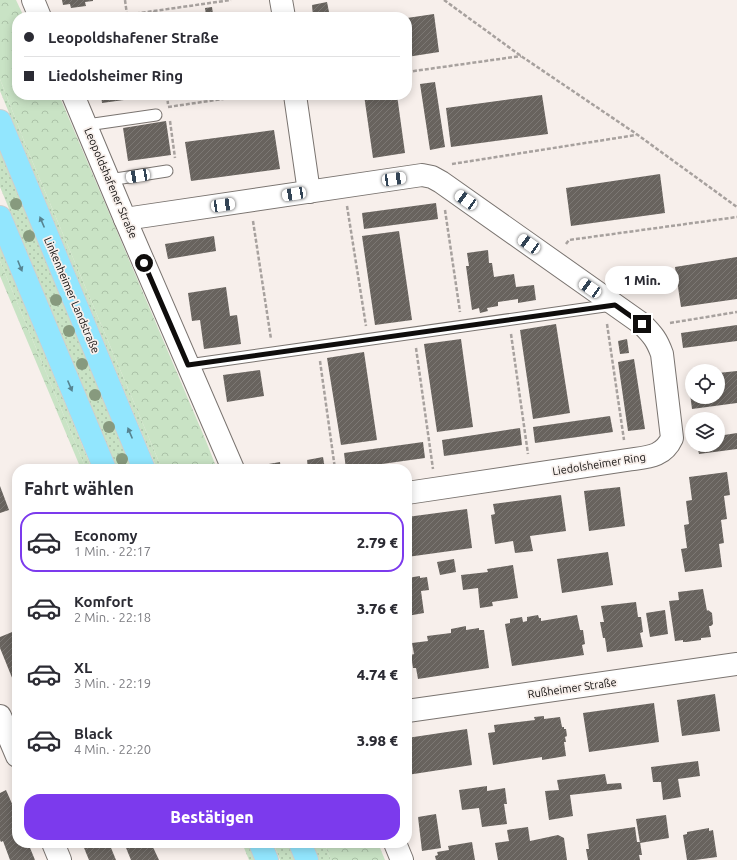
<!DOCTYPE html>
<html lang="de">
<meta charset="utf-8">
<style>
:root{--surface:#fff;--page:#f7f7f7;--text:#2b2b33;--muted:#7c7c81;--line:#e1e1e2;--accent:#7c3aed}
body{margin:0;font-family:Ubuntu,sans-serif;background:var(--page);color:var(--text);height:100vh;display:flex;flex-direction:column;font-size:15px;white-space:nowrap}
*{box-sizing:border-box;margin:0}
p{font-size:13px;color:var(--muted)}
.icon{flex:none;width:22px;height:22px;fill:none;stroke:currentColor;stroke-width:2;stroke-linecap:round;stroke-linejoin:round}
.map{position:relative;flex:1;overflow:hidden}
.side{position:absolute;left:12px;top:464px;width:400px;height:384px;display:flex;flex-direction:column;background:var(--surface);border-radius:16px;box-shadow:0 2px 10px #0003}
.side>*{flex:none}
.top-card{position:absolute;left:12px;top:12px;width:400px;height:88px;border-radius:16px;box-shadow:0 2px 10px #0003;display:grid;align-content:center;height:88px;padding:0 12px;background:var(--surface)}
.tools{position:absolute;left:685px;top:364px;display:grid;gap:8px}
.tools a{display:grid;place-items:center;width:40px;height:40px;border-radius:50%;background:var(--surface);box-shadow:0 2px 10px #0003;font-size:20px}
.end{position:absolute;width:18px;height:18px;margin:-9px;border:5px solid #0f0d0c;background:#fff;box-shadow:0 0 0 2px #fff}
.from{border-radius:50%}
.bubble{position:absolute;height:28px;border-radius:14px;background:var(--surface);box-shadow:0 2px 10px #0003;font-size:13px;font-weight:800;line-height:28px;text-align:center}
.car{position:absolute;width:12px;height:24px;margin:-12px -6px;border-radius:5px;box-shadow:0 0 3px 1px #0007;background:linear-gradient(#fff 24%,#345 0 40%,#fff 0 76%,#345 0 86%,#fff 0)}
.top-card b{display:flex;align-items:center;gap:14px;height:38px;font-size:15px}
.top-card b+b{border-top:1px solid var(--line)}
.top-card i{width:10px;height:10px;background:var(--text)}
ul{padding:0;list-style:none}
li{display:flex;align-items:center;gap:12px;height:60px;margin:0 8px 6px;padding:0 4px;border:2px solid transparent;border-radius:16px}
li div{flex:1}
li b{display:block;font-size:15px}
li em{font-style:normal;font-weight:800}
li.current{border-color:var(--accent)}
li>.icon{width:36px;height:36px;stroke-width:1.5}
h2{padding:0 12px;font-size:18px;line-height:48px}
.cta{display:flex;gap:8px;margin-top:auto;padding:8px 12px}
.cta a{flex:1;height:46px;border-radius:16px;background:var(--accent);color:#fff;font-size:16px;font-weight:800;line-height:46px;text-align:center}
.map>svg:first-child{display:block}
</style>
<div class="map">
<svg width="737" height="860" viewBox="0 0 737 860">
<defs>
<pattern id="grass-dots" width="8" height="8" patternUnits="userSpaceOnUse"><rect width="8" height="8" fill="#c9e3c5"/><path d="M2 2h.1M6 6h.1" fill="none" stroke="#abc2a8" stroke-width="1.8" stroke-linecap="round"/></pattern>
<pattern id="forest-crowns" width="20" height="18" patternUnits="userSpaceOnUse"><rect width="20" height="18" fill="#c9e3c5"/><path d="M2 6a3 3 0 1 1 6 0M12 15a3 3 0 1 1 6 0" fill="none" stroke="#abc2a8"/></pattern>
<pattern id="building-hatch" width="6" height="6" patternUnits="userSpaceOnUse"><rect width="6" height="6" fill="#68635e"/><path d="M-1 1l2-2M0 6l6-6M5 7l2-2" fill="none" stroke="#7c7874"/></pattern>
</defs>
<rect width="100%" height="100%" fill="#f7efeb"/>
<g fill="url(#grass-dots)">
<path d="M 0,79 L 28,151 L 162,469 L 157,469 L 139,426 L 0,91 Z"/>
<path d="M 0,150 L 132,469 L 117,469 L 0,187 Z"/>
<path d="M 0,246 L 92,469 L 86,469 L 0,261 Z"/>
<path d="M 242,843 L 248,843 L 255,860 L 249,860 Z"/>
<path d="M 273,843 L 288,843 L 295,860 L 280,860 Z"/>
<path d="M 312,843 L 324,843 L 331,860 L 319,860 Z"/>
</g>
<g fill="url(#forest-crowns)">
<path d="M 0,0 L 16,0 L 24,17 L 17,17 L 17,95 L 59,95 L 206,441 L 217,469 L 162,469 L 28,151 L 0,79 Z"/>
<path d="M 0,261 L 86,469 L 81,469 L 0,276 Z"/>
<path d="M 324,843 L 378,843 L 385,860 L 331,860 Z"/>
</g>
<g fill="url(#building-hatch)">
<path d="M 62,0 L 93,0 L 93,1 L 85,2 L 86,6 L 71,8 L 70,4 L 63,5 Z"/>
<path d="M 327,2 L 330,17 L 313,17 L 312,5 Z"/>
<path d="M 212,7 L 213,14 L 206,16 L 205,8 Z"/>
<path d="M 434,14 L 439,52 L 407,57 L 407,18 Z"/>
<path d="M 435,82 L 445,147 L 430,150 L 420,84 Z"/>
<path d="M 101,95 L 153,95 L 153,96 L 102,103 Z"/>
<path d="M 364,95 L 397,95 L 405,153 L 373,158 Z"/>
<path d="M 542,95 L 548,134 L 451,147 L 446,108 Z"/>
<path d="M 166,121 L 171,155 L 128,161 L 123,128 Z"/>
<path d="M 274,130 L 280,169 L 191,181 L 185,142 Z"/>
<path d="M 660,174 L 665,213 L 571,226 L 566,188 Z"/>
<path d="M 436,203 L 438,219 L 364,229 L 362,213 Z"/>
<path d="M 399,231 L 412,320 L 375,325 L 362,236 Z"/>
<path d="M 214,236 L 216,251 L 168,259 L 165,244 Z"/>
<path d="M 488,250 L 489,263 L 492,263 L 494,277 L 514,274 L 516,287 L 534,285 L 536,300 L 518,303 L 518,299 L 498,302 L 498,306 L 487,308 L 488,311 L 480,313 L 479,308 L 472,310 L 466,266 L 469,266 L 467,253 Z"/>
<path d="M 737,257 L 737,299 L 681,307 L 675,267 Z"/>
<path d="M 226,287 L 230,316 L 237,315 L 241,344 L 204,349 L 200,320 L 192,321 L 188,293 Z"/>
<path d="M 556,324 L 570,413 L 533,419 L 520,330 Z"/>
<path d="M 737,325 L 737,341 L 683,348 L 681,333 Z"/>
<path d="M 461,339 L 473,427 L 437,432 L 424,344 Z"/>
<path d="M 627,339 L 629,353 L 620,354 L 618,341 Z"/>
<path d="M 364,352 L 377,440 L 341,445 L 327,358 Z"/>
<path d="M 634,359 L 645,429 L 628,431 L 618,362 Z"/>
<path d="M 260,370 L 264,396 L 227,402 L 223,375 Z"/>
<path d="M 737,371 L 737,403 L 692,409 L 688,378 L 692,377 L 692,397 L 718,397 L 718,373 Z"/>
<path d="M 610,416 L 613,432 L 535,443 L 533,427 Z"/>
<path d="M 520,428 L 522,445 L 444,456 L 442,440 Z"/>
<path d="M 737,433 L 737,449 L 699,454 L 697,445 L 718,445 L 718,436 Z"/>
<path d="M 423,442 L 425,458 L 346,469 L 344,453 Z"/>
<path d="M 323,457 L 325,469 L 308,469 L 307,460 Z"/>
<path d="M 280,462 L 281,469 L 264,469 L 263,465 Z"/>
<path d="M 727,472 L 730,495 L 724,496 L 727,519 L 721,520 L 724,543 L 719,544 L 722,567 L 685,572 L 681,549 L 687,548 L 684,525 L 689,524 L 686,501 L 692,500 L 689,477 Z"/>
<path d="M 0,486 L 9,510 L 0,513 Z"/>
<path d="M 620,487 L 625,526 L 589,531 L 584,491 Z"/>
<path d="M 561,495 L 566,531 L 530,536 L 533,551 L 515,553 L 513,541 L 495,544 L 491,515 L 495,514 L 493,504 Z"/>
<path d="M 467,509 L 472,548 L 407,557 L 407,517 Z"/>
<path d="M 608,552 L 613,585 L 562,593 L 557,559 Z"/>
<path d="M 454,559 L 456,572 L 440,575 L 437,562 Z"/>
<path d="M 513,565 L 518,598 L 492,602 L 493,606 L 480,608 L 478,588 L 463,590 L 461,575 L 488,572 L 487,569 Z"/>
<path d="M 420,576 L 420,578 L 427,577 L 429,590 L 421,591 L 424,613 L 407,616 L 407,578 Z"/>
<path d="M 703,589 L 707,611 L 708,610 L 712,613 L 713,624 L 711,626 L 709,626 L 711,637 L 701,638 L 701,640 L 686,642 L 683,642 L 683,640 L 675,641 L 669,601 L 679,600 L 678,592 Z"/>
<path d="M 17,592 L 17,605 L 13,594 Z"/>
<path d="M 636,602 L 638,617 L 641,617 L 643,632 L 640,633 L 643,647 L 607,652 L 605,638 L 603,638 L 600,622 L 604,622 L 601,606 Z"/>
<path d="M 665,610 L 668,634 L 650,637 L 646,613 Z"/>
<path d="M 538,615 L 539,618 L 541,618 L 541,621 L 577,615 L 580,630 L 583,630 L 585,644 L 582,645 L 584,655 L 512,666 L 505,624 L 510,623 L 510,619 L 522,617 L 523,622 L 527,621 L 527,617 Z"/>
<path d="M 466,626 L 466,630 L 479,628 L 479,630 L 484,630 L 489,668 L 418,679 L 416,668 L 413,668 L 411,655 L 414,654 L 412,643 L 428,641 L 427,636 L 451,633 L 451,629 Z"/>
<path d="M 17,630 L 17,690 L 0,648 L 0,637 Z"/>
<path d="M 715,694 L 720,731 L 682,736 L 677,700 Z"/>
<path d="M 654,703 L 659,742 L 589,752 L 583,713 Z"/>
<path d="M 544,716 L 544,719 L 560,717 L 562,727 L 564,727 L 564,729 L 566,729 L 567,736 L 565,737 L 566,742 L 564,742 L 566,756 L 542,760 L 542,757 L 493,765 L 488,733 L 495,732 L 494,725 L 535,720 L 534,717 Z"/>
<path d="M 467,729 L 472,765 L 407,775 L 407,738 Z"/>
<path d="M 698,761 L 700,776 L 678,779 L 681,797 L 663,800 L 661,782 L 653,782 L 651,767 Z"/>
<path d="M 605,774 L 607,784 L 621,783 L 622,789 L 570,795 L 573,816 L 549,820 L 545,791 L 559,790 L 557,780 Z"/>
<path d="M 487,786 L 487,791 L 505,788 L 507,804 L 504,804 L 507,824 L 482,827 L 479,808 L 462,810 L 459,790 Z"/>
<path d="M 6,790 L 17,815 L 17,843 L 28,843 L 35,860 L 10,860 L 3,841 L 1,842 L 0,840 L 0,793 Z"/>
<path d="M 436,814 L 441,848 L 422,851 L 418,817 Z"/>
<path d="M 666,815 L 669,838 L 640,843 L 636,819 Z"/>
<path d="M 528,827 L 530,841 L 558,835 L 564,838 L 567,860 L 498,860 L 495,843 L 509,841 L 507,830 Z"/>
<path d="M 635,827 L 637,842 L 640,842 L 642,855 L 639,855 L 640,860 L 588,860 L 586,849 L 589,849 L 587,834 Z"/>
<path d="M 709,828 L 709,831 L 713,830 L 717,857 L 695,860 L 687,860 L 683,835 L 687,834 L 687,832 Z"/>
<path d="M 472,842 L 475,860 L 436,860 L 435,856 L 438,855 L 437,852 L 449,850 L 448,846 Z"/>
<path d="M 82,843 L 109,843 L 116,860 L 89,860 Z"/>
<path d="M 124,843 L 151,843 L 159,860 L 131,860 Z"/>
</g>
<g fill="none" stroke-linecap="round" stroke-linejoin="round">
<g stroke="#7a7470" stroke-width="13">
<g id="lane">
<path d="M 87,125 L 156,115"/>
<path d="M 109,180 L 167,171"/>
<path d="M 188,365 L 612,305"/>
</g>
</g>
<g stroke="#7a7470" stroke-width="24">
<g id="street">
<path d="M 33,0 L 40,17"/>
<path d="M 281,0 L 284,17"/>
<path d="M 73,95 L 125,219 L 233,469"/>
<path d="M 295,95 L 309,192"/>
<path d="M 125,219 L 422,175 L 432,177 L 441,182 L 642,324 C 653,335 657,340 662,354 L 672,438 C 663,458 646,457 627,460 L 407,493"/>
<path d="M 407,711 L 737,664"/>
<path d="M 0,716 L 17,756"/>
<path d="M 53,843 L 60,860"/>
<path d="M 395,843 L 402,860"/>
</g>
</g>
<g stroke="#cfcfce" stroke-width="24">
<g id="primary">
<path d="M 0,121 L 144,469"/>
<path d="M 0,217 L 105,469"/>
<path d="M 260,843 L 267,860"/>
<path d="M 300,843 L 307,860"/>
</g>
</g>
<g stroke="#a7a19e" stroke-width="2.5" stroke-dasharray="4 2" stroke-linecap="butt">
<path d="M 125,0 L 127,15"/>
<path d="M 444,0 L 521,56 L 635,133 L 737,207"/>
<path d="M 154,11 L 155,17"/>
<path d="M 112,17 L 231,0"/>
<path d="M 407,72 L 521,56"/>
<path d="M 409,72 L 410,83"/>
<path d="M 167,95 L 168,104"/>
<path d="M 168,107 L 250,95"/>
<path d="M 170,121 L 175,158"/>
<path d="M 452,164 L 636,135"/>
<path d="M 347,206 L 366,326"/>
<path d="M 445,210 L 460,312"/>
<path d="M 253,221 L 271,339"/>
<path d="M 566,244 L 569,240 L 737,217"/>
<path d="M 670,323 L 737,312"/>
<path d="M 607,324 L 624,440"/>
<path d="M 511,334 L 528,454"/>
<path d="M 416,348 L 433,469"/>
<path d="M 320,361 L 335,469"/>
</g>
<use href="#lane" stroke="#fff" stroke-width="11"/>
<use href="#street" stroke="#fff" stroke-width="22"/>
<use href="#primary" stroke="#92e6fe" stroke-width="22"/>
</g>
<g fill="#879a7e">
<circle cx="16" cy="204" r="6"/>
<circle cx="29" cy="236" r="6"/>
<circle cx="56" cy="300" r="6"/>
<circle cx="69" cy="331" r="6"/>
<circle cx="82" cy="364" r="6"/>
<circle cx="95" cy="395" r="6"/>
<circle cx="109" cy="427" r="6"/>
<circle cx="122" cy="459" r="6"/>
</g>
<defs><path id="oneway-solid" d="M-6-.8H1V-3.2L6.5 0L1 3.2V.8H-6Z"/></defs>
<g fill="#578491">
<use href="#oneway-solid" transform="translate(42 222) rotate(-113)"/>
<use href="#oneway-solid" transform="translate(20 266) rotate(68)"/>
<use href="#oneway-solid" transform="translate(70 386) rotate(67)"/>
<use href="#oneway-solid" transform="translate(130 433) rotate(-113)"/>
</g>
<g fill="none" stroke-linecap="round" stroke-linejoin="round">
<path stroke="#0f0d0c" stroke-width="5" d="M 144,263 L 188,365 L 615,305 L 642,324"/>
</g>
<g text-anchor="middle" stroke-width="3.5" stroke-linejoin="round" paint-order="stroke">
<g font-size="11" fill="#0f0d0c" stroke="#f7efeb">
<text transform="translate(111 183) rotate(67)" y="4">Leopoldshafener Straße</text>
<text transform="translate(72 295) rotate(67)" y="4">Linkenheimer Landstraße</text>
<text transform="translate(599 464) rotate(-9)" y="4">Liedolsheimer Ring</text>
<text transform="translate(572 688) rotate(-8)" y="4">Rußheimer Straße</text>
</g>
</g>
</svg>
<div class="tools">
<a><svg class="icon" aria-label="locate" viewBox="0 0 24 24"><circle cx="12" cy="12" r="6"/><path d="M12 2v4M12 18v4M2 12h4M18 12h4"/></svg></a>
<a><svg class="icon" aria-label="layers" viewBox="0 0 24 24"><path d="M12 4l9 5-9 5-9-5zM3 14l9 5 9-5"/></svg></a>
</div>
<i class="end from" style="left:144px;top:263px"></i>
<i class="end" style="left:642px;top:324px"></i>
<div class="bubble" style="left:605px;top:266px;width:74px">1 Min.</div>
<i class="car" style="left:138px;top:176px;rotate:261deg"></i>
<i class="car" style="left:394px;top:179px;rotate:82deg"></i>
<i class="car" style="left:294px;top:194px;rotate:261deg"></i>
<i class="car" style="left:466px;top:200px;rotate:305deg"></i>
<i class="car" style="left:223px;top:205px;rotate:82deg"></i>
<i class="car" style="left:529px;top:244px;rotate:305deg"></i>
<i class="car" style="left:590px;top:288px;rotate:305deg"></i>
<div class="top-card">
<b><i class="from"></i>Leopoldshafener Straße</b>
<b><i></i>Liedolsheimer Ring</b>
</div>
<section class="side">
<h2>Fahrt wählen</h2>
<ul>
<li class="current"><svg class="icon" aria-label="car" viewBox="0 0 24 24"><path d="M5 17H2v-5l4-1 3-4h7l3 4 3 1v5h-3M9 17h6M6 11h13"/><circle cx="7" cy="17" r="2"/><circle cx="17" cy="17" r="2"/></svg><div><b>Economy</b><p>1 Min. · 22:17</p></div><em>2.79 €</em></li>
<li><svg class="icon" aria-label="car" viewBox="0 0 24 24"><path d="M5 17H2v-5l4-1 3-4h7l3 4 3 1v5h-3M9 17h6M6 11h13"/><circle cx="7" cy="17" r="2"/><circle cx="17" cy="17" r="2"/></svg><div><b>Komfort</b><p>2 Min. · 22:18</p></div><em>3.76 €</em></li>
<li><svg class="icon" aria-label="car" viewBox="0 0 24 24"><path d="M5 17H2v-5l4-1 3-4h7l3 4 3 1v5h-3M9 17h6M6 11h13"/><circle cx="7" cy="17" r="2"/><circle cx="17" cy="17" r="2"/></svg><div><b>XL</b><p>3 Min. · 22:19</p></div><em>4.74 €</em></li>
<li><svg class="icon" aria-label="car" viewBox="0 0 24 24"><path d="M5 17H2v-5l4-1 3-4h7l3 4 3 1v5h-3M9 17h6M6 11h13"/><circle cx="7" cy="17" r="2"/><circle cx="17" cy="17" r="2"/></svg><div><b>Black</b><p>4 Min. · 22:20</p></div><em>3.98 €</em></li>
</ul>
<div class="cta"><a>Bestätigen</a></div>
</section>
</div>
